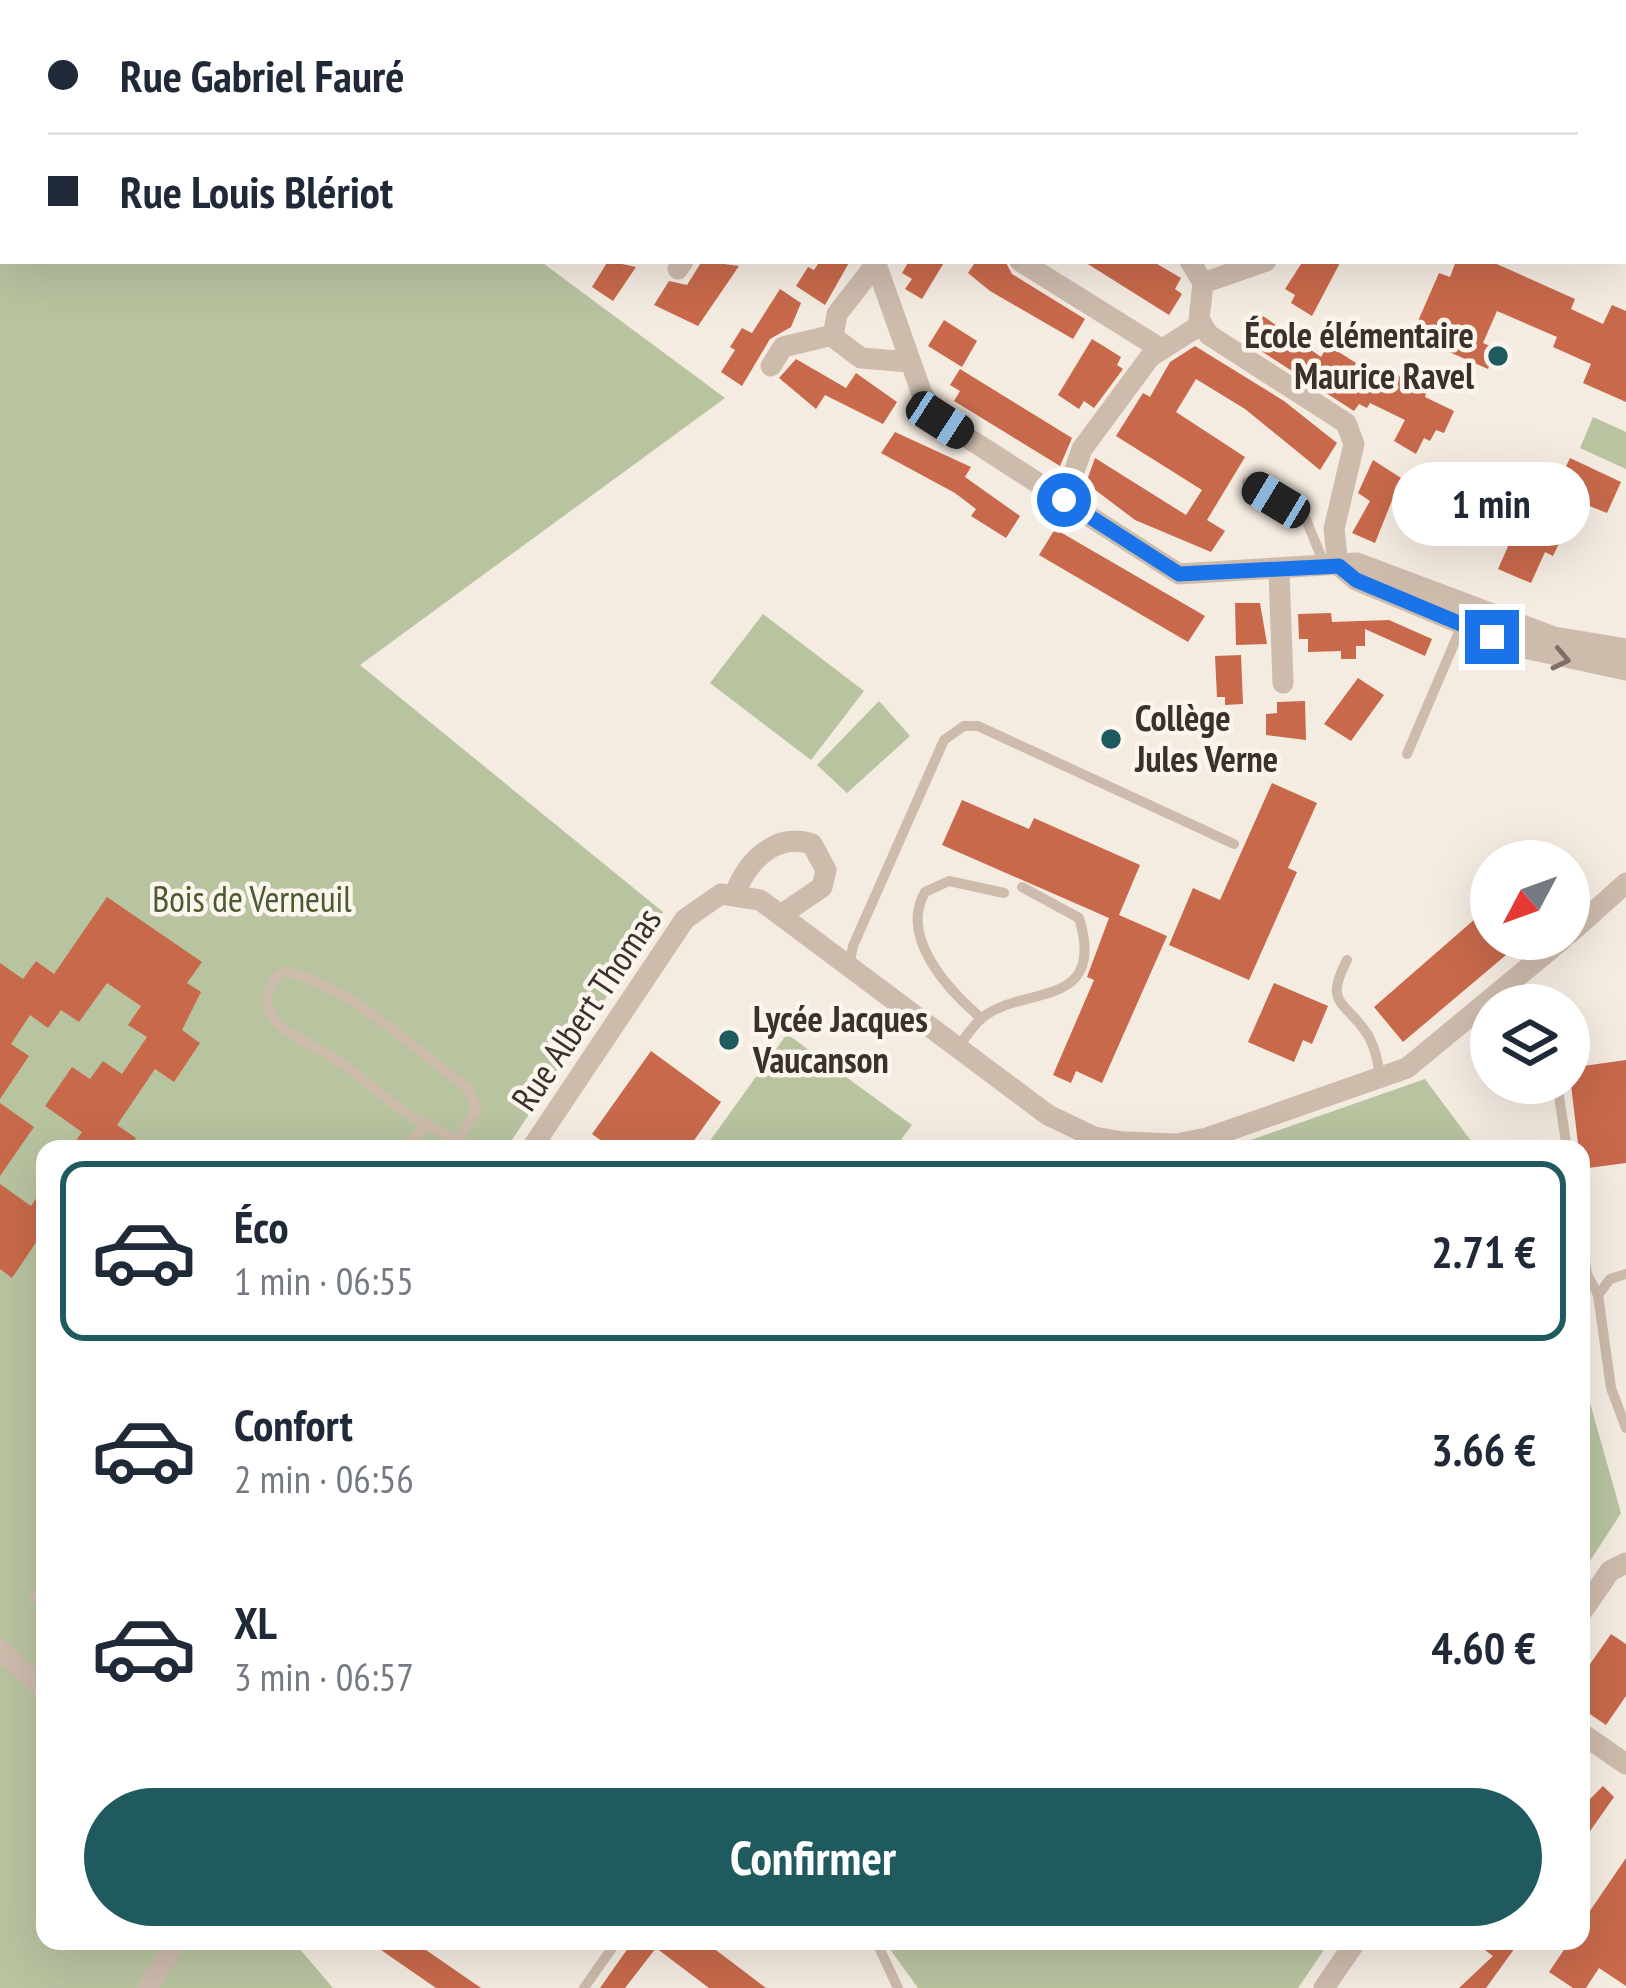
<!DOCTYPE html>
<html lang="fr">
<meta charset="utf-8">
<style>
:root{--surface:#fff;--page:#f2f2f3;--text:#1f2937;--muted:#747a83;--line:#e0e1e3;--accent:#1f5a5e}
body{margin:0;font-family:"PT Sans Narrow",sans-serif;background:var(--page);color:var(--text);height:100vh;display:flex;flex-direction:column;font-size:45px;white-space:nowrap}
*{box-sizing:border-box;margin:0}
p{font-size:39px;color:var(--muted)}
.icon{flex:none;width:66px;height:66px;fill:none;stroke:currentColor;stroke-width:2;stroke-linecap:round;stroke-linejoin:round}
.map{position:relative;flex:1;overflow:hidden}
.side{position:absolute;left:36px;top:1140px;width:1554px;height:810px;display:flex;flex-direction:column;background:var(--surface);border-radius:24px;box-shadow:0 12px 48px #0002}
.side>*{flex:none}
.banner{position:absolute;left:0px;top:0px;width:1626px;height:264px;box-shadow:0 12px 48px #0002;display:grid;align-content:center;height:264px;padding:0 48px;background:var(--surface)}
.needle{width:78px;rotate:229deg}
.tools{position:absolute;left:1470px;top:840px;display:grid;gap:24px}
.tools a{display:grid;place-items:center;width:120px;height:120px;border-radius:50%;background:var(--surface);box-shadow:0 12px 48px #0002;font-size:60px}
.end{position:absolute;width:54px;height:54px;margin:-27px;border:15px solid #1a73e8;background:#fff;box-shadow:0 0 0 6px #fff}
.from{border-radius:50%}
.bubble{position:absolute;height:84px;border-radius:42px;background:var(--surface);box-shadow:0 12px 48px #0002;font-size:39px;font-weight:800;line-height:84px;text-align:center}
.car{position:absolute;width:36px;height:72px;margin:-36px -18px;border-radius:15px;box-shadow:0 0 9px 3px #0007;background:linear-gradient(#222 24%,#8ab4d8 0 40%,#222 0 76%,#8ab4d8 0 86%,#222 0)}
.banner b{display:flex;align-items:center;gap:42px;height:114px;font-size:45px}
.banner b+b{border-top:3px solid var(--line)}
.banner i{width:30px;height:30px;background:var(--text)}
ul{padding:21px 0 0;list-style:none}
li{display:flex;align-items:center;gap:36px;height:180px;margin:0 24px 18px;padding:0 24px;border:6px solid transparent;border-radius:24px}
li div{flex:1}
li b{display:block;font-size:45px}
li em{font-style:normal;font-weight:800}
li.selected{border-color:var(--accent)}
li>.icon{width:108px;height:108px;stroke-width:1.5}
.primary-button{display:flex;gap:24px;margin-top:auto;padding:24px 48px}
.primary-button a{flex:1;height:138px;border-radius:72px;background:var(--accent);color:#fff;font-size:48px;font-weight:800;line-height:138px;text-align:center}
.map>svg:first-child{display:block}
</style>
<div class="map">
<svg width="1626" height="1988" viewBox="0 0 1626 1988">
<rect width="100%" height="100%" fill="#f4ebe1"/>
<g fill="#b8c4a0">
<path d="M 0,0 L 625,0 L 3,3 L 3,261 L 540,261 L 725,398 L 360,665 L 663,912 L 506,1149 L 45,1149 L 45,1941 L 293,1941 L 333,1988 L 0,1988 Z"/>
<path d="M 1593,417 L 1626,432 L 1626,469 L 1580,448 Z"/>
<path d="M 763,614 L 864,691 L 811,760 L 710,683 Z"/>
<path d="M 879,701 L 910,736 L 847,793 L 817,765 Z"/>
<path d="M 787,1034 L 912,1125 L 894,1149 L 704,1149 Z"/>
<path d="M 1425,1079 L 1477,1149 L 1225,1149 Z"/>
<path d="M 1581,1371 L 1621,1513 L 1581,1575 Z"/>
<path d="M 884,1941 L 1330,1941 L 1298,1988 L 918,1988 Z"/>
</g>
<g fill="#c8694b">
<path d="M 608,261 L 636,267 L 613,301 L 592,287 Z"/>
<path d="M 702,261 L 739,266 L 698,326 L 654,305 L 669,281 L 687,285 Z"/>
<path d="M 820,261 L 850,261 L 825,305 L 796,286 L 808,267 L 814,270 Z"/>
<path d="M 909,261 L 945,261 L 922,299 L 905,289 L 912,279 L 902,273 Z"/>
<path d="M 976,261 L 1005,261 L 1012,274 L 1085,319 L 1073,339 L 990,291 L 968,273 Z"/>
<path d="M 1083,261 L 1152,261 L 1181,278 L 1175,289 L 1182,294 L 1169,315 Z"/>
<path d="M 1303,261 L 1341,261 L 1312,316 L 1291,303 L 1295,295 L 1285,289 Z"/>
<path d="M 1456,261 L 1490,261 L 1575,299 L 1571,309 L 1603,324 L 1612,305 L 1626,311 L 1626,402 L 1583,383 L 1591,364 L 1553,347 L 1557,337 L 1497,311 L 1483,343 L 1497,349 L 1488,369 L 1431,344 L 1436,329 L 1418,321 L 1439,273 L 1450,277 Z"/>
<path d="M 780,289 L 801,303 L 791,327 L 770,339 L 742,386 L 721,372 L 735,350 L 730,347 L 742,328 L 752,333 Z"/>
<path d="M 1263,316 L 1321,357 L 1328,345 L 1356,363 L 1352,370 L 1389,393 L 1397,375 L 1428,389 L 1425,397 L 1454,411 L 1444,433 L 1436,430 L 1430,441 L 1424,438 L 1416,454 L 1394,441 L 1405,420 L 1370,403 L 1367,408 L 1359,404 L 1354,411 L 1247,342 Z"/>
<path d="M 944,320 L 977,341 L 962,367 L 928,346 Z"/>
<path d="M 1092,339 L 1121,357 L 1117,365 L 1123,369 L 1094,408 L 1084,401 L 1079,409 L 1058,395 Z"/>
<path d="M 1195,346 L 1284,401 L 1337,443 L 1320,470 L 1245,409 L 1196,379 L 1176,412 L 1245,457 L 1207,520 L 1225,531 L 1211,552 L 1135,520 L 1086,483 L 1095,458 L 1186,515 L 1202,490 L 1116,436 L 1143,393 L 1150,397 L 1170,362 Z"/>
<path d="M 796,359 L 846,388 L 856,373 L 897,402 L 883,424 L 825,395 L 816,409 L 779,378 Z"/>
<path d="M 960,369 L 1072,438 L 1060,466 L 954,401 L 960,391 L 950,385 Z"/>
<path d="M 895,432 L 971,467 L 965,477 L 1020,516 L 1006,538 L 971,516 L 976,509 L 955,493 L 881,453 Z"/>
<path d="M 1570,458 L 1621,482 L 1607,513 L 1587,505 L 1573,537 L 1564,533 L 1553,556 L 1545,552 L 1531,583 L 1498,569 L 1517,526 L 1526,530 L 1536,508 L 1545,512 Z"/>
<path d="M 1373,460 L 1401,478 L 1375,543 L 1352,533 L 1370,501 L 1358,493 Z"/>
<path d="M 1055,529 L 1205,616 L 1188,642 L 1039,555 Z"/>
<path d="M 1235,603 L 1260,603 L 1267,644 L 1236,645 Z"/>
<path d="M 1331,613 L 1332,622 L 1389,620 L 1432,639 L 1425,656 L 1365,629 L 1365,646 L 1356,646 L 1356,659 L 1341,659 L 1341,651 L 1308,652 L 1308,639 L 1299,639 L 1298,614 Z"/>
<path d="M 1241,655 L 1243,704 L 1225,705 L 1225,697 L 1217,697 L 1215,656 Z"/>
<path d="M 1358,678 L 1384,695 L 1351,741 L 1324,724 Z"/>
<path d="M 1305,701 L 1306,740 L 1266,735 L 1266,714 L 1277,713 L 1277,702 Z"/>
<path d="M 1272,783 L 1317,803 L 1288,868 L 1297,872 L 1249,980 L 1169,945 L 1193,888 L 1220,900 Z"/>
<path d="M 962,800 L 1029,829 L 1034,818 L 1140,865 L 1119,915 L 1167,936 L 1102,1083 L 1076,1071 L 1071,1083 L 1053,1075 L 1094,980 L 1087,977 L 1109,918 L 942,845 Z"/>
<path d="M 107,897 L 202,962 L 187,983 L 201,992 L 182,1030 L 200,1043 L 174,1082 L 155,1069 L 117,1125 L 136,1138 L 128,1149 L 70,1149 L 82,1132 L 45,1106 L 72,1067 L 90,1079 L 103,1061 L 122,1074 L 147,1037 L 128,1025 L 141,1006 L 107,983 L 79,1022 L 61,1010 L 48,1028 L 30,1015 L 11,1044 L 29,1056 L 0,1099 L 0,963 L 23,979 L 36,961 L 54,974 Z"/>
<path d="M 1491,905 L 1491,939 L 1525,939 L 1403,1042 L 1374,1007 Z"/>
<path d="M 1274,983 L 1328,1006 L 1312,1044 L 1303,1040 L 1294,1062 L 1248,1042 Z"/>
<path d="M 651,1051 L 721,1102 L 688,1149 L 613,1149 L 592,1134 Z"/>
<path d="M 1626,1060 L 1626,1163 L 1581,1169 L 1569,1068 Z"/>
<path d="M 0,1103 L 34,1127 L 0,1176 Z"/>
<path d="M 0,1184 L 31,1206 L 45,1185 L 45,1247 L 37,1241 L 12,1278 L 0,1269 Z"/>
<path d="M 1611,1634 L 1626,1644 L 1626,1696 L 1606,1725 L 1581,1708 L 1589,1682 L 1581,1677 Z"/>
<path d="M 1603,1786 L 1614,1797 L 1581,1844 L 1581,1808 Z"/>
<path d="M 1626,1858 L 1626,1986 L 1599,1968 L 1586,1988 L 1573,1988 L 1549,1972 L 1570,1941 L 1581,1941 L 1581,1924 Z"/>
<path d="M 368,1941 L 413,1941 L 481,1988 L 436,1988 Z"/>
<path d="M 633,1941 L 704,1941 L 766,1988 L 709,1988 L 656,1948 L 625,1988 L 600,1988 Z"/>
<path d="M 1494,1941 L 1520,1941 L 1486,1988 L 1459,1988 L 1493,1956 L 1485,1950 Z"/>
</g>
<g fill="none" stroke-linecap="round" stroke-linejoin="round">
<g stroke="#cdbbac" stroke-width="10">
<path d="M 1623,138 L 1626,131"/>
<path d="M 1247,482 L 1305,517 L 1325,566"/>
<path d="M 1407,754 L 1462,625"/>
<path d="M 1347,960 C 1322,1007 1348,1001 1369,1037 C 1376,1050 1378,1063 1380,1077"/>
<path d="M 849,966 L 853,946 L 944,740 L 964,726 L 978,726 L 1234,844"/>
<path d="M 981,1018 C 948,990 899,937 925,892 L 949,881 L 1004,893"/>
<path d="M 957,1048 C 965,1039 972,1026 982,1018 C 1020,985 1108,1011 1079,918 L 1022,887"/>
<path d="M 1557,1083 L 1567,1149"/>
<path d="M 406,1149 L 426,1123"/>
<path d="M 453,1149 L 477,1109 L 467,1088 C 412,1047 352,987 284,971 C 271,980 263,996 270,1012 C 280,1034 312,1044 331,1056 C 355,1071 376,1091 399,1108 C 422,1124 450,1136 474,1149"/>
<path d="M 1581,1236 L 1587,1274 L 1598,1295"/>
<path d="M 1626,1274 L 1610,1279 L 1598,1295 L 1611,1388 L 1626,1428"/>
<path d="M 34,1598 L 45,1590"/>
<path d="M 876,1941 L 898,1988"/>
<path d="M 584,1988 L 617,1941"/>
</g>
<g stroke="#cdbbac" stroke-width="21">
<path d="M 992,0 L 994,3"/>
<path d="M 1293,0 L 1295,3"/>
<path d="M 1451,0 L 1456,3"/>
<path d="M 972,3 L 975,0"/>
<path d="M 1424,3 L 1426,0"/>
<path d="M 1623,245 L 1626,246"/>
<path d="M 875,261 L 922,394 L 940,420 L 1179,574 L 1357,563 L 1554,637 L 1626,649"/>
<path d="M 1020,261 L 1161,349"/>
<path d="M 1190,261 L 1203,283 L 1199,320 L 1209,335 L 1346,423 L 1354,444 L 1334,529 L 1338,565"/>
<path d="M 876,264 L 837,314 L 833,337 L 861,358 L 910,362"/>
<path d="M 678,269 L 683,261"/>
<path d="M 1203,283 L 1266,261"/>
<path d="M 771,366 L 783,347 L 833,335"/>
<path d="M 1064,500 L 1082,449 L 1150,357 L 1202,324"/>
<path d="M 1338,565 L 1356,580 L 1515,646 L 1626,670"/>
<path d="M 1279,571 L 1283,683"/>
<path d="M 735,893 C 748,861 775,832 812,844 L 826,870 L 822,887 L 781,915"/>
<path d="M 1569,934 L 1626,883"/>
<path d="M 531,1149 L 685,919 L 721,894 L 760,900 L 1048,1115 L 1094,1137 L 1123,1142 L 1177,1144 L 1207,1138 L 1407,1068 L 1563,939"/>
<path d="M 1581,1613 L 1610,1571 L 1626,1563"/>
<path d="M 0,1650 L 45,1690"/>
<path d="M 1581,1733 L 1626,1764"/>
<path d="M 148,1988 L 176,1941"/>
<path d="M 1324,1988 L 1356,1941"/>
</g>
</g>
<defs><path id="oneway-chevron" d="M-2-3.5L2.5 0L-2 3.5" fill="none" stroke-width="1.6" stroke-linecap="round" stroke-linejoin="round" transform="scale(3)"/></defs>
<use stroke="#7d6f65" href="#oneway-chevron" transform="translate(1561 659) rotate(12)"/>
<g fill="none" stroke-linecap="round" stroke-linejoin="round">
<path stroke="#1a73e8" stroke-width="15" d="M 1064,500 L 1179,574 L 1339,566 L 1356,580 L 1492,637"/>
</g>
<g fill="#1f5a5e" stroke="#fbf5ee" stroke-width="4.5">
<circle cx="1498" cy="356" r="12"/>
<circle cx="1111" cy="739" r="12"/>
<circle cx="729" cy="1040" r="12"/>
</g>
<g text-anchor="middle" stroke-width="9" stroke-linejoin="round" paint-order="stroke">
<g font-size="36" font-weight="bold" fill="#3b302b" stroke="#fbf5ee" text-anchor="start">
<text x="1474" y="348" text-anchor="end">École élémentaire<tspan x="1474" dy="41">Maurice Ravel</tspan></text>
<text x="1135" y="731">Collège<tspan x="1135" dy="41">Jules Verne</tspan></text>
<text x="753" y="1032">Lycée Jacques<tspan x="753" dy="41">Vaucanson</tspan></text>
</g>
<g font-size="36" fill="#4a5a2e" stroke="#fbf5ee">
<text x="252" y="912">Bois de Verneuil</text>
</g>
<g font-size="36" fill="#3b302b" stroke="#fbf5ee">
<text transform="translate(586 1009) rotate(-56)" y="13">Rue Albert Thomas</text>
</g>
</g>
</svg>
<div class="tools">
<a><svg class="needle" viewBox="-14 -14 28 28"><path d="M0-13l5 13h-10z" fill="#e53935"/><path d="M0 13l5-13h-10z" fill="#747a83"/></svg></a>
<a><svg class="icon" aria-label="layers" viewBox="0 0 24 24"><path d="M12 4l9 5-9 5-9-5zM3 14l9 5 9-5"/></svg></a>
</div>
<i class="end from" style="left:1064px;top:500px"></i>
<i class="end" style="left:1492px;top:637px"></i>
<div class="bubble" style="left:1392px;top:462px;width:198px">1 min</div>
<i class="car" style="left:940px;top:420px;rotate:123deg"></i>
<i class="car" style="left:1276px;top:500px;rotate:301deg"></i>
<div class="banner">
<b><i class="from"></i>Rue Gabriel Fauré</b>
<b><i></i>Rue Louis Blériot</b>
</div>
<section class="side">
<ul>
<li class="selected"><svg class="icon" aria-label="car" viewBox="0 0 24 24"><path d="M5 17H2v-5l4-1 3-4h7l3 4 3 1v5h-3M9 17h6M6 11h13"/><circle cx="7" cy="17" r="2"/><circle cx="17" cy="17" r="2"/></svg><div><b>Éco</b><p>1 min · 06:55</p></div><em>2.71 €</em></li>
<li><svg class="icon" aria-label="car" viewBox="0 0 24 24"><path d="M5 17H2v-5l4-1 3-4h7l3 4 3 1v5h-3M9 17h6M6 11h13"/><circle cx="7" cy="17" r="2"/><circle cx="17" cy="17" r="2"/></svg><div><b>Confort</b><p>2 min · 06:56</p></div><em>3.66 €</em></li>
<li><svg class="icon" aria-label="car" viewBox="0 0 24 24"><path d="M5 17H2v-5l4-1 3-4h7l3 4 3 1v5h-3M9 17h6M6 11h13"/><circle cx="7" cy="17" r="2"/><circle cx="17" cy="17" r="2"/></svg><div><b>XL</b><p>3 min · 06:57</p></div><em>4.60 €</em></li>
</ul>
<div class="primary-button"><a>Confirmer</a></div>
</section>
</div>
